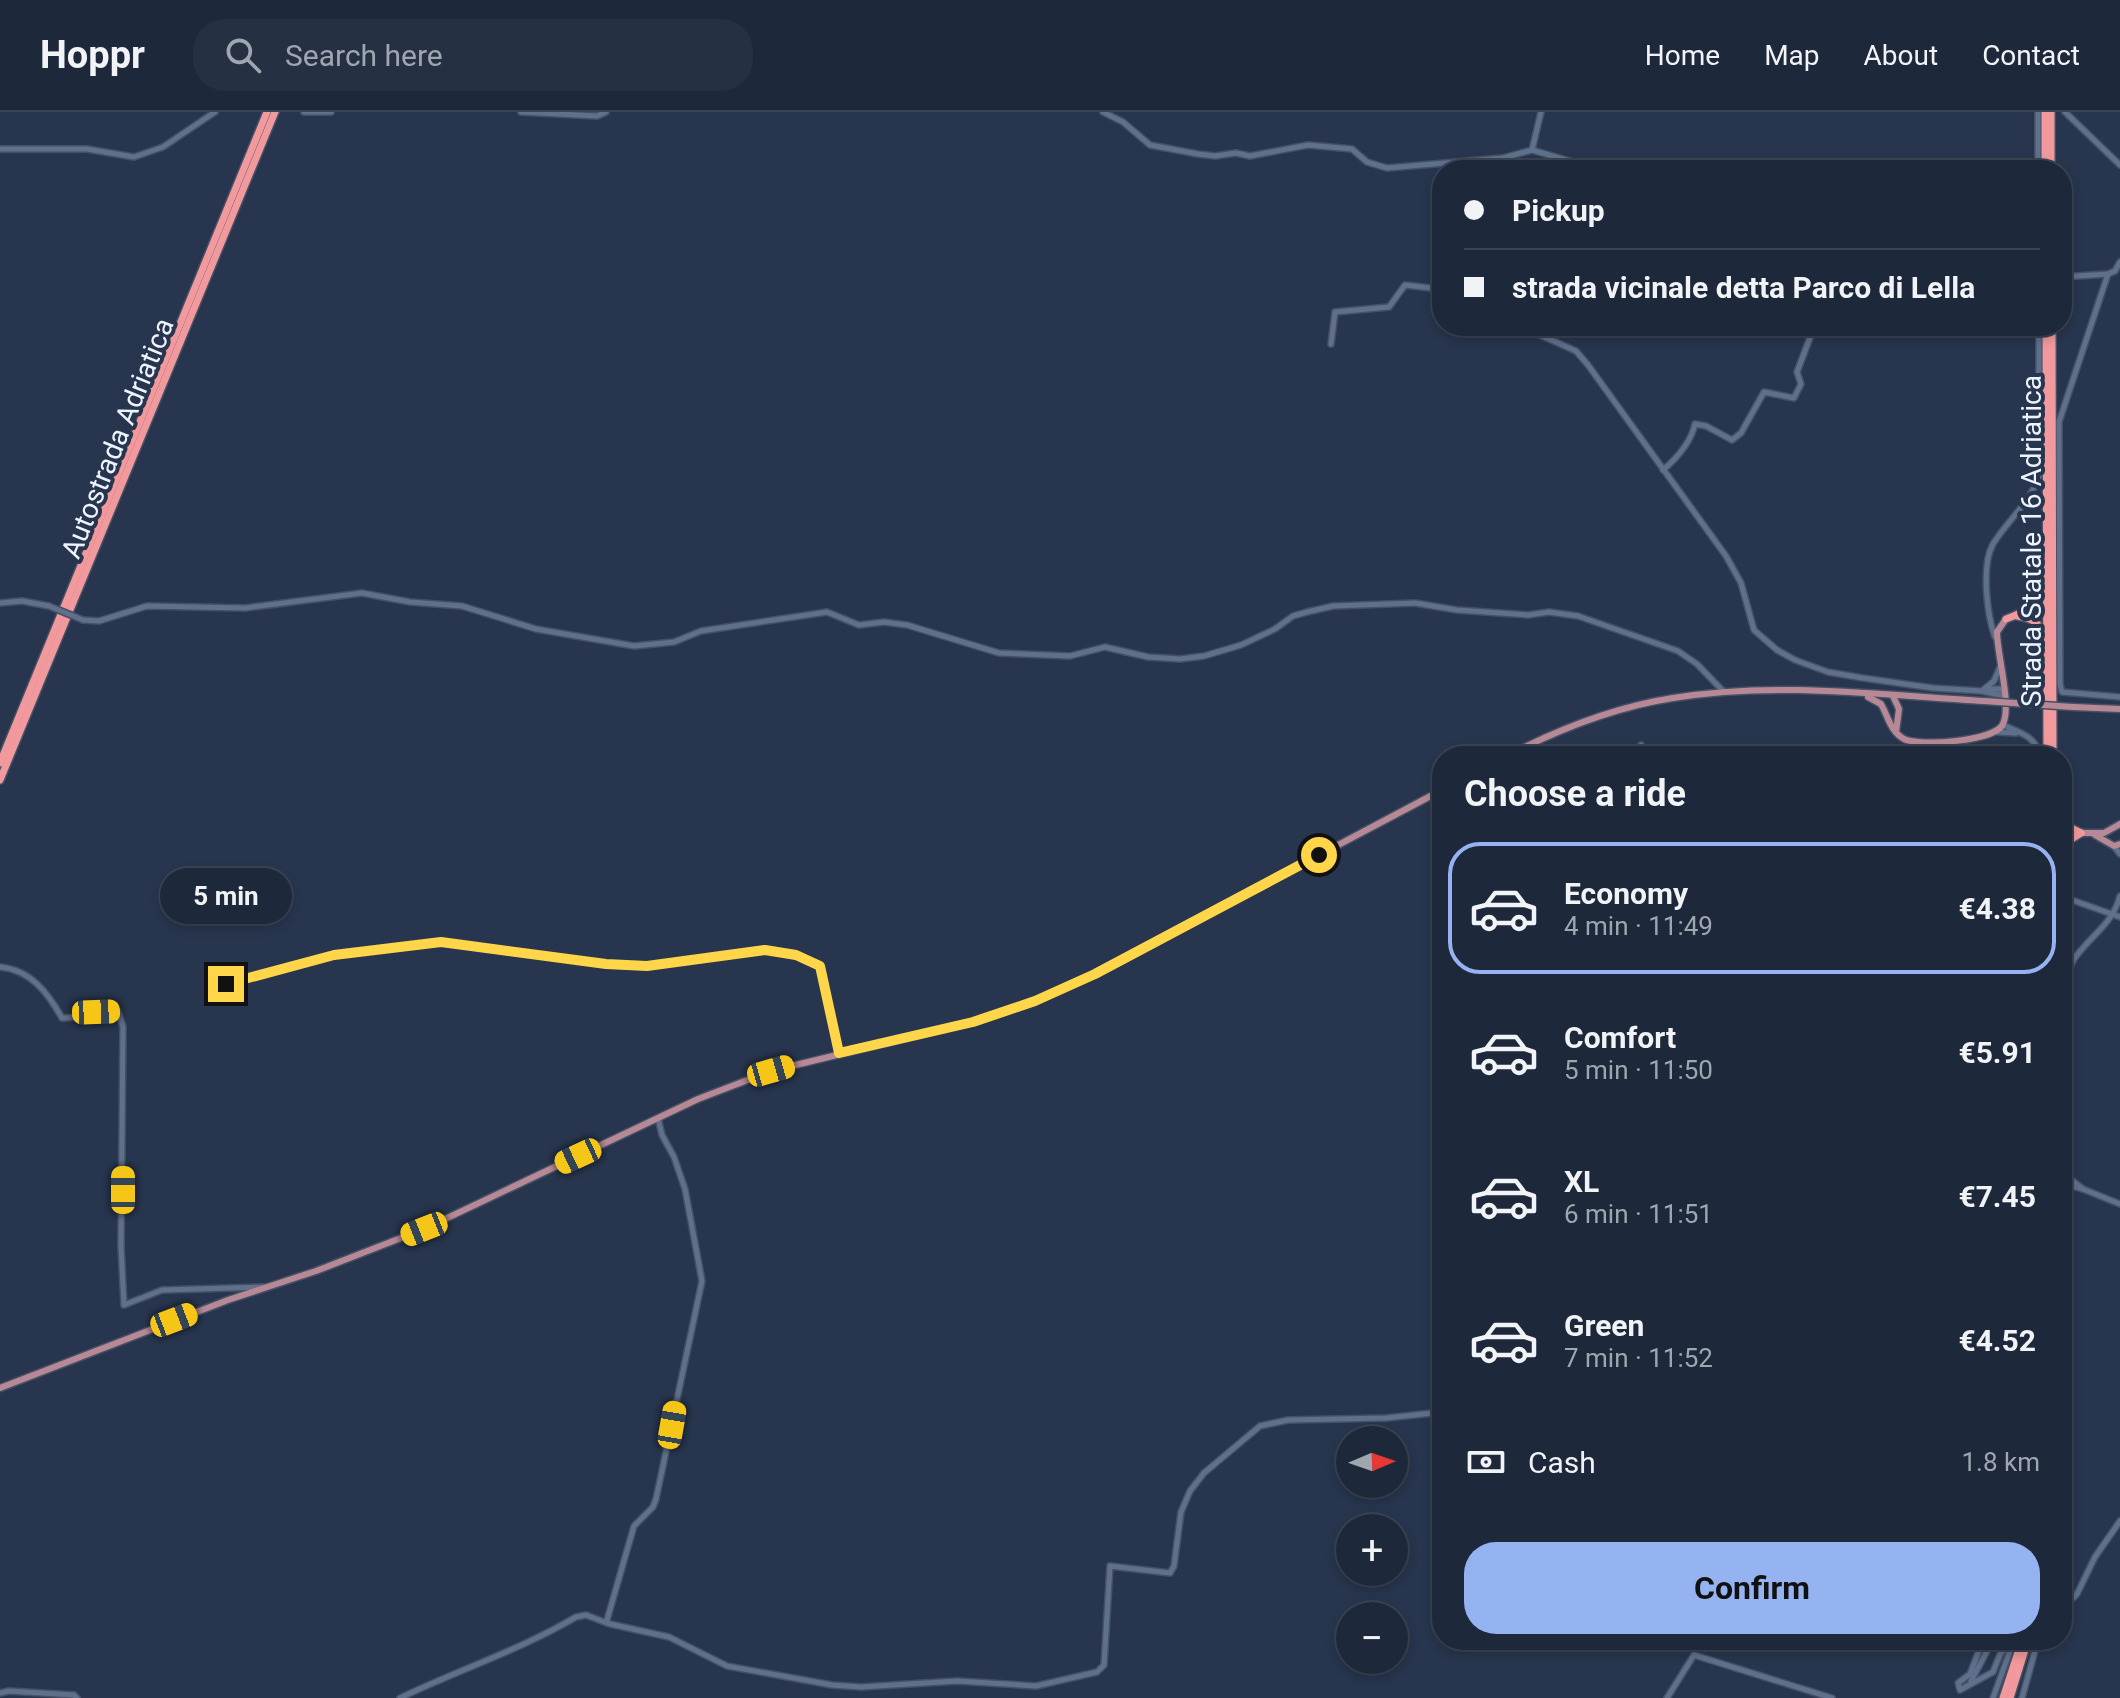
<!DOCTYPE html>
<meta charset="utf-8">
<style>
:root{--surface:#1d283a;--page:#253042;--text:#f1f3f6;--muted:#a0a6af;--line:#3b4454;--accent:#95b2f1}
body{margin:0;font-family:Roboto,sans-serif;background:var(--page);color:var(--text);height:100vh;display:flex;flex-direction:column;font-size:30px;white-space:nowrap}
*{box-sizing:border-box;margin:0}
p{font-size:26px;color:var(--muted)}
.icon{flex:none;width:44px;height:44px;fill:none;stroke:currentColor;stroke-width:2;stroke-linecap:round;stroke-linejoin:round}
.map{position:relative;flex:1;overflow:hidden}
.side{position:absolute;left:1432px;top:634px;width:640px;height:904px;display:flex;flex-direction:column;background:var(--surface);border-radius:32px;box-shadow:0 4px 12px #0003,0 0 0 2px var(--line)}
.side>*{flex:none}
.guide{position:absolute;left:1432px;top:48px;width:640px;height:176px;border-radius:32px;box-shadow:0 4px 12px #0003,0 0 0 2px var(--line);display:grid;align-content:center;height:176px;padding:0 32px;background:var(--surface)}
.needle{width:52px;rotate:88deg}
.controls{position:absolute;left:1336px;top:1314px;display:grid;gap:16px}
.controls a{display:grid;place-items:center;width:72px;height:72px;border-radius:50%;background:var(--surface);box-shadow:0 4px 12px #0003,0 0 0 2px var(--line);font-size:40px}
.end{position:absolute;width:36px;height:36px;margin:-18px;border:10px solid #ffd54a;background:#111;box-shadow:0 0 0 4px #111}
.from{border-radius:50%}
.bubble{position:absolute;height:56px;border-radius:28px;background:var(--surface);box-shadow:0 4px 12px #0003,0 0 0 2px var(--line);font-size:26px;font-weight:700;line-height:56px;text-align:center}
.car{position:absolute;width:24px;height:48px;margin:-24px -12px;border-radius:10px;box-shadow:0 0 6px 2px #0007;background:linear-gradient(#f5c518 24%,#345 0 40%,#f5c518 0 76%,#345 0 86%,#f5c518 0)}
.guide b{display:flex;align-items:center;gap:28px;height:76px;font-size:30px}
.guide b+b{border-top:2px solid var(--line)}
.guide i{width:20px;height:20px;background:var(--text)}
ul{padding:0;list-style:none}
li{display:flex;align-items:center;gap:24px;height:132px;margin:0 16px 12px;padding:0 16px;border:4px solid transparent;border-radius:32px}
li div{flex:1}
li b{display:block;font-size:30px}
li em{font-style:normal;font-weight:700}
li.current{border-color:var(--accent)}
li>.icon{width:72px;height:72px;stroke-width:1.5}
h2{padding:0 32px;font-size:36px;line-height:96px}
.pay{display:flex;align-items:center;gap:20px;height:88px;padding:0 32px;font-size:30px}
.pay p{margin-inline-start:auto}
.primary-button{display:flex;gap:16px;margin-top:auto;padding:16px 32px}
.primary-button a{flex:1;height:92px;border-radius:32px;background:var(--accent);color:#111;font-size:32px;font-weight:700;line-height:92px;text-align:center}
header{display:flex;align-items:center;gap:48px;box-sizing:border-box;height:112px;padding:0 40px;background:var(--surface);border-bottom:2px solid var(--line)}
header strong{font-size:38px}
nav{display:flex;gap:44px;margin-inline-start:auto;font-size:28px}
.search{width:560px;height:72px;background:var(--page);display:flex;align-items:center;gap:20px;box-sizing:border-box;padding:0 28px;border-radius:32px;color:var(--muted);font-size:30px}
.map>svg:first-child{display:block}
</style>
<header>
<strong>Hoppr</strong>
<div class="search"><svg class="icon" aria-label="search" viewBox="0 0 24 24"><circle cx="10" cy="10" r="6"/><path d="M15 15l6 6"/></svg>Search here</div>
<nav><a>Home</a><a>Map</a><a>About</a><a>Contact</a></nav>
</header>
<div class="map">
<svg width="2120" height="1586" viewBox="0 0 2120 1586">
<rect width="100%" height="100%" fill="#27354e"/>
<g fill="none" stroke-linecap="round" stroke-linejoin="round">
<g stroke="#455064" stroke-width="8">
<g id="minor">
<path d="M 304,0 L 331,0"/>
<path d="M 521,0 L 597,4 L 606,0"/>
<path d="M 1103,0 L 1123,10 L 1150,33 L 1198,42 L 1215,44 L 1236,41 L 1250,44 L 1308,33 L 1352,37 L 1367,50 L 1387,56 L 1503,46 L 1532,38 L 1573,50 L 1582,58"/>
<path d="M 2038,0 L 2038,58"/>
<path d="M 2065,0 L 2120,53"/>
<path d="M 0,37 L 87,37 L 134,45 L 163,35 L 215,0"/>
<path d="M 1532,38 L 1541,0"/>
<path d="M 1501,58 L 1503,46"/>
<path d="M 2108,162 L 2059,310 L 2060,572 L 2062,580 L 2120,585"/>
<path d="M 2062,165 L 2108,162 L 2115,159 L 2120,150"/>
<path d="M 1520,214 L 1576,239 L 1588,253 L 1726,444 L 1741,471 L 1754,518 L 1777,538 L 1795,548 L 1828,560 L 1863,566 L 1933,576 L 1982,579 L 2004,584"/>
<path d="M 1331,232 L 1335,200 L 1389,195 L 1405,173 L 1431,176 L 1442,193"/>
<path d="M 1663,358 C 1677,346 1691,330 1695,312 L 1706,314 L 1732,328 L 1741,321 L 1764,280 L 1794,286 L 1801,272 L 1797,260 L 1811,223 L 1811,214"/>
<path d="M 0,491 L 22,489 L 49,494"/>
<path d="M 83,508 L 99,509 L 147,494 L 245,496 L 362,481 L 410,490 L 462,494 L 536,517 L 634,534 L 674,530 L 701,519 L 827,500 L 859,513 L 884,510 L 907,513 L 999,541 L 1070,544 L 1105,535 L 1148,545 L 1180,547 L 1204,544 L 1241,533 L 1275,517 L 1293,504 L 1307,500 L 1333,494 L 1415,491 L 1457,498 L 1528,503 L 1549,500 L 1578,504 L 1678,539 L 1697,552 L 1724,580"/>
<path d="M 1995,525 C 1987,503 1981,453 1993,432 C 2008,408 2030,391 2039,364 L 2039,214"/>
<path d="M 1986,577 L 2000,577 L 2004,584"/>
<path d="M 1983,578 L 1994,569 L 2000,555"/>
<path d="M 2003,613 C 2020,621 2036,624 2040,644"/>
<path d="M 1997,620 L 2016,621"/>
<path d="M 1641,633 L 1641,644"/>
<path d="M 2114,734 L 2120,742"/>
<path d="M 2069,787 L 2120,805"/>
<path d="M 0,855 C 31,858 48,881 62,906 C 81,906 98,900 118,899 L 123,915 L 121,1134 L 124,1193 L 162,1178 L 265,1175"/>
<path d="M 220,873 L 334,843 L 441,830 L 606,852 L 647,854 L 765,838 L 791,841 L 820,854 L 839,941"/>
<path d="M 658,1006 L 662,1023 L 674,1045 L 685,1077 L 702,1169 L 656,1387 L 653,1395 L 634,1414 L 607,1508 L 607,1511 L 610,1512 L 669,1525 L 727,1554 L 832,1573 L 861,1575 L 957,1569 L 1036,1574 L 1097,1560 L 1104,1553 L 1110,1454 L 1170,1461 L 1174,1454 L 1181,1400 L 1190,1379 L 1204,1361 L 1260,1314 L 1288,1308 L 1386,1306 L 1442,1300"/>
<path d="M 2064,1072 L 2083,1077 L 2120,1092"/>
<path d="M 2083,1077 L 2070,1067 L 2064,1050 L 2064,885 C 2066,872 2067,858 2074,847 C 2090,824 2113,812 2120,784"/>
<path d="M 2062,1420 L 2064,1050"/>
<path d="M 2062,1497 L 2077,1482 L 2095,1445 L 2120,1409"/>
<path d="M 1983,1528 L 1970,1562 L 1958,1571 L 1960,1578 L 1993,1560 L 2001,1540 L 2011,1535"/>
<path d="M 1971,1569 L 1993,1528"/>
<path d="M 0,1581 L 9,1579 L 74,1583 L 77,1586"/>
<path d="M 400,1586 C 458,1558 520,1538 576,1505 L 586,1503 L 607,1511"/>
<path d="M 1667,1586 L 1694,1543 L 1832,1586"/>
<path d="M 1993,1586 L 2014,1528"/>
<path d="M 2022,1586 L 2038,1528"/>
</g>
</g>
<g stroke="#455064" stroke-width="9">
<g id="major">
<path d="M 1893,584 L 1899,597 L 1896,620"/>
<path d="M 1868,585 L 1881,592 C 1888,604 1890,619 1904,627 C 1920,635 1996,629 2003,612 C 2012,593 1997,543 1997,520 L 2006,507"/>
<path d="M 2073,595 L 2120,597"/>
<path d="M 1507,644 C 1559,617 1615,595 1673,586 C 1775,569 1881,583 1984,589"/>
<path d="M 2081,721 L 2104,721 L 2120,712"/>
<path d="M 2095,723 L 2114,734 L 2120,732"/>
<path d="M 0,1276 L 228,1188 L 316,1159 L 424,1117 L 698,987 L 771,959 L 973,910 L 1035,889 L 1095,862 L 1442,678"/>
</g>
</g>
<g stroke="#455064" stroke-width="10">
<g id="highway">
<path d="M 2045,0 L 2045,58"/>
<path d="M 2051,0 L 2051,58"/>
<path d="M 2046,214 L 2047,644"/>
<path d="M 2052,214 L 2053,644"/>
<path d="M 2017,504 C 2032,506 2042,511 2044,527"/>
<path d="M 2006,507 C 2025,500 2042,493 2043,470"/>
<path d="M 0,651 L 267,0"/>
<path d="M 0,668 L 275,0"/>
<path d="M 2062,708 L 2069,715 L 2081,721"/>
<path d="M 2062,733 L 2081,721"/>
<path d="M 2003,1586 L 2022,1528"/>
<path d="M 2010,1586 L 2028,1528"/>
</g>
</g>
<use href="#minor" stroke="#5f708c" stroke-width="5"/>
<use href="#major" stroke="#b78996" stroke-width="6"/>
<use href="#highway" stroke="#f1999c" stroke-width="7"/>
<g stroke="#455064" stroke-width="8" stroke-linecap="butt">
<path id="minor-bridge" d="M 49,494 L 83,508"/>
</g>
<g stroke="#455064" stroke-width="9" stroke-linecap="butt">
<path id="major-bridge" d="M 1984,589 L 2073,595"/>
</g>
<use href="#minor-bridge" stroke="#5f708c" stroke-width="5"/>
<use href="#major-bridge" stroke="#b78996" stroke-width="6"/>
</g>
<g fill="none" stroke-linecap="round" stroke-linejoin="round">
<path stroke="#ffd54a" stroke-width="10" d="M 226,872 L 334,843 L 441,830 L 606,852 L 647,854 L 765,838 L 796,843 L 820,854 L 839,941 L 973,910 L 1035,889 L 1095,862 L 1319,743"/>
</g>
<g text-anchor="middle" stroke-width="8" stroke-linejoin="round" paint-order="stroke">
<g font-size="28" fill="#eef4fe" stroke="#27354e">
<text transform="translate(117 326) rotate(-68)" y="10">Autostrada Adriatica</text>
<text transform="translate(2031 429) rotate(-90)" y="10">Strada Statale 16 Adriatica</text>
</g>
</g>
</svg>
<div class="controls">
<a><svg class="needle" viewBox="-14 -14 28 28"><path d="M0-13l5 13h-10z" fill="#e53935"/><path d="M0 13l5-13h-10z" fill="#a0a6af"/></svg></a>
<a>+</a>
<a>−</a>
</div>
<i class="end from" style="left:1319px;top:743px"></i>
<i class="end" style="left:226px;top:872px"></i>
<div class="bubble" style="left:160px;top:756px;width:132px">5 min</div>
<i class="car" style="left:96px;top:900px;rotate:88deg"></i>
<i class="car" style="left:771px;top:959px;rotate:74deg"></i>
<i class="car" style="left:578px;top:1044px;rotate:245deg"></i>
<i class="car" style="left:123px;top:1078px;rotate:0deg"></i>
<i class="car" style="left:424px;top:1117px;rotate:248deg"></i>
<i class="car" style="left:174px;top:1208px;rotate:69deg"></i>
<i class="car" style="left:672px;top:1313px;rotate:10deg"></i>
<div class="guide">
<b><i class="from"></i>Pickup</b>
<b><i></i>strada vicinale detta Parco di Lella</b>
</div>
<section class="side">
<h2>Choose a ride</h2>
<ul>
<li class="current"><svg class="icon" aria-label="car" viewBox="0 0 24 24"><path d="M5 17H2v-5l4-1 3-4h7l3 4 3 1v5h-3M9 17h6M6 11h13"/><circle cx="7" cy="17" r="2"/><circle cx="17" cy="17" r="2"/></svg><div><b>Economy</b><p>4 min · 11:49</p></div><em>€4.38</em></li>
<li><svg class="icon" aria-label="car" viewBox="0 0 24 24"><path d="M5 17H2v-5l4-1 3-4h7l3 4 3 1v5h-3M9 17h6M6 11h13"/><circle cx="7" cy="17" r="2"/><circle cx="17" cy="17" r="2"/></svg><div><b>Comfort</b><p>5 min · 11:50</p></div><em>€5.91</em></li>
<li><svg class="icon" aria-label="car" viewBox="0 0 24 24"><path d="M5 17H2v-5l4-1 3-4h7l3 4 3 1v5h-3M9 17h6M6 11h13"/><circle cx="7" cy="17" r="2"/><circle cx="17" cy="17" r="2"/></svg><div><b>XL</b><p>6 min · 11:51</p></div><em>€7.45</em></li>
<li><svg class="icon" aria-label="car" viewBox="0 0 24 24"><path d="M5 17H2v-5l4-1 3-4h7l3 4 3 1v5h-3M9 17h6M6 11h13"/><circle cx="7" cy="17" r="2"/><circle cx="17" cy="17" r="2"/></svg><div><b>Green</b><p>7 min · 11:52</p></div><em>€4.52</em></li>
</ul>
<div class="pay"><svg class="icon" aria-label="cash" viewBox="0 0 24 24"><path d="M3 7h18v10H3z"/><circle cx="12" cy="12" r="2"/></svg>Cash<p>1.8 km</p></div>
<div class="primary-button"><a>Confirm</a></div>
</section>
</div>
